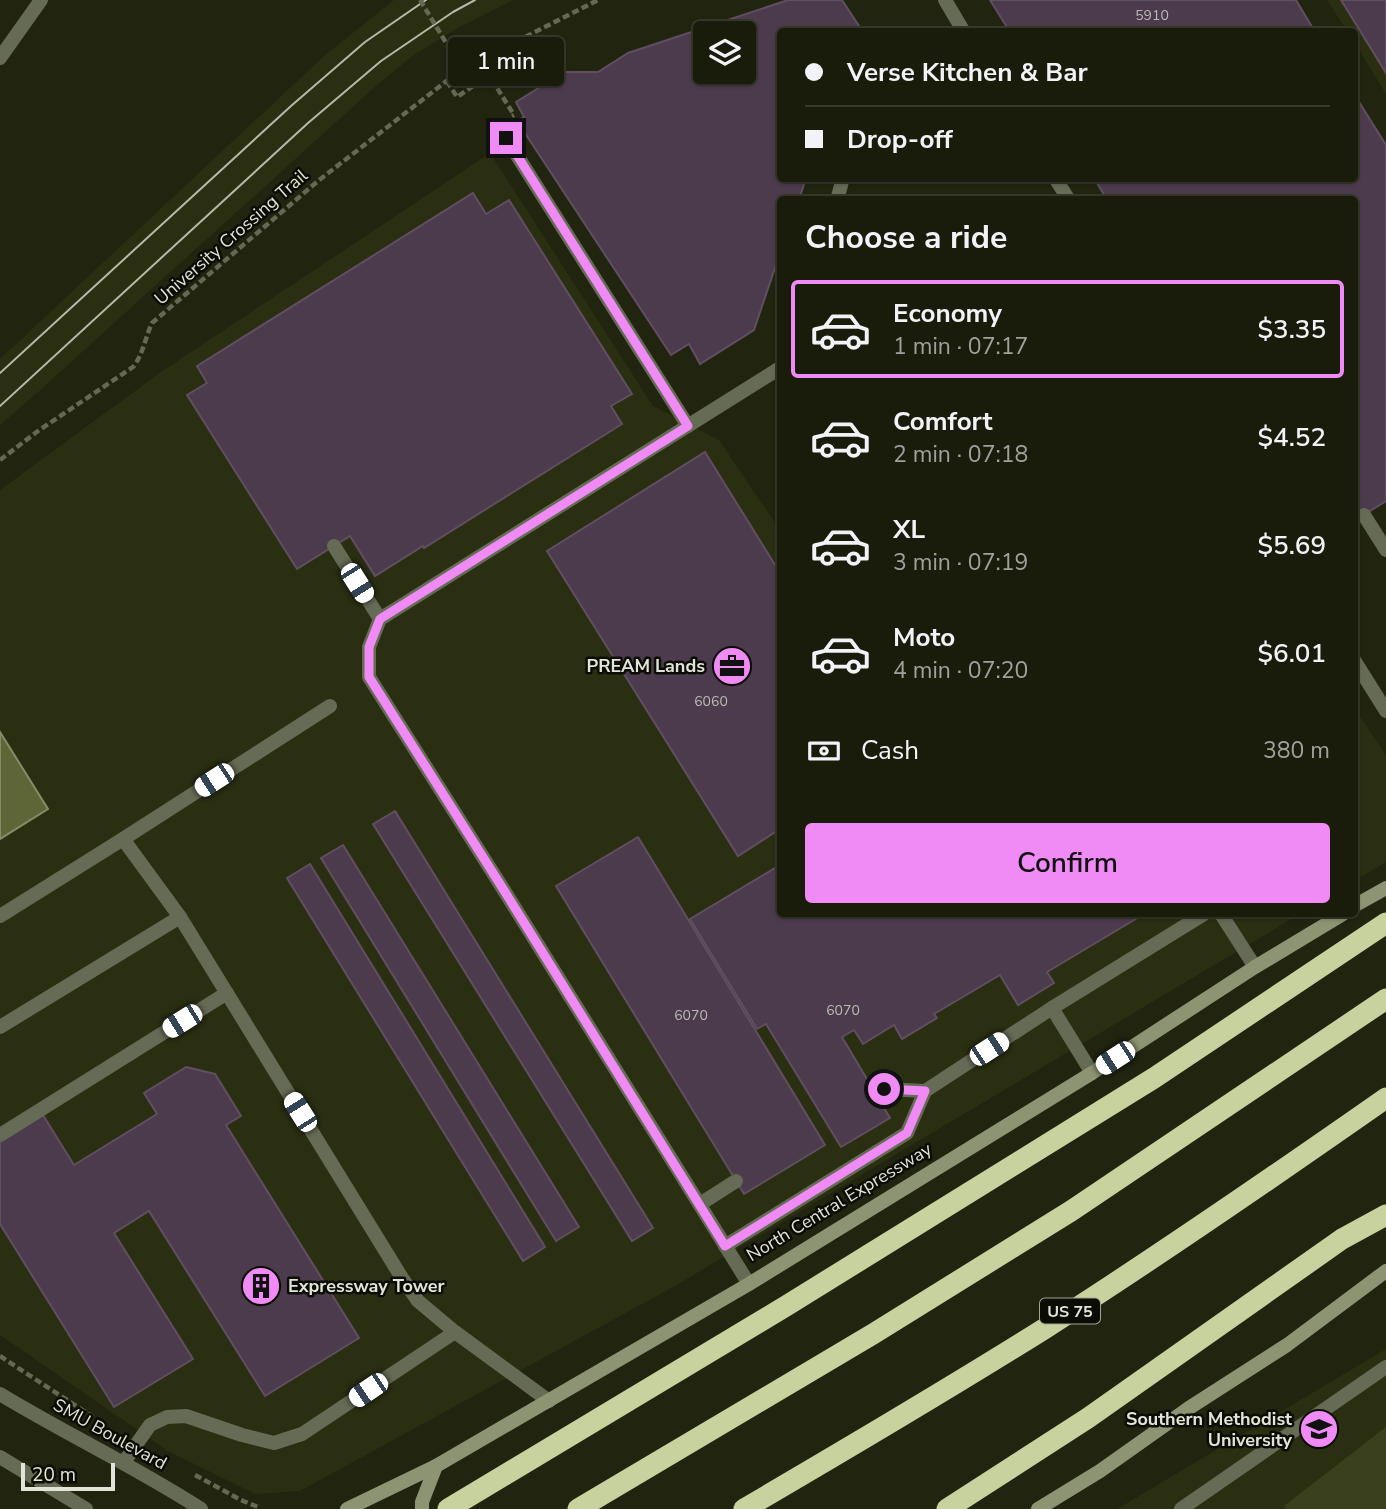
<!DOCTYPE html>
<meta charset="utf-8">
<style>
:root{--surface:#191b0b;--page:#262819;--text:#f1f3f6;--muted:#9fa19d;--line:#37392c;--accent:#f08bf6}
body{margin:0;font-family:"Nunito Sans",sans-serif;background:var(--page);color:var(--text);height:100vh;display:flex;flex-direction:column;font-size:26px;white-space:nowrap}
*{box-sizing:border-box;margin:0}
p{font-size:23px;color:var(--muted)}
.icon{flex:none;width:38px;height:38px;fill:none;stroke:currentColor;stroke-width:2;stroke-linecap:round;stroke-linejoin:round}
.map{position:relative;flex:1;overflow:hidden}
.drawer{position:absolute;left:777px;top:196px;width:581px;height:721px;display:flex;flex-direction:column;background:var(--surface);border-radius:7px;box-shadow:0 2px 5px #0004,0 0 0 2px var(--line)}
.drawer>*{flex:none}
.banner{position:absolute;left:777px;top:28px;width:581px;height:154px;border-radius:7px;box-shadow:0 2px 5px #0004,0 0 0 2px var(--line);display:grid;align-content:center;height:154px;padding:0 28px;background:var(--surface)}
.controls{position:absolute;left:693px;top:21px;display:grid;gap:14px}
.controls a{display:grid;place-items:center;width:63px;height:63px;border-radius:7px;background:var(--surface);box-shadow:0 2px 5px #0004,0 0 0 2px var(--line);font-size:35px}
.scale{position:absolute;left:21px;bottom:18px;width:94px;box-sizing:border-box;padding-left:7px;border:4px solid #e1e4d6;border-top:0;font-size:19px;line-height:24px;white-space:nowrap;color:#e1e4d6;-webkit-text-stroke:5px #0b0d05;paint-order:stroke}
.end{position:absolute;width:32px;height:32px;margin:-16px;border:9px solid #f08bf6;background:#111;box-shadow:0 0 0 4px #111}
.from{border-radius:50%}
.bubble{position:absolute;height:49px;border-radius:7px;background:var(--surface);box-shadow:0 2px 5px #0004,0 0 0 2px var(--line);font-size:23px;font-weight:600;line-height:49px;text-align:center}
.car{position:absolute;width:21px;height:42px;margin:-21px -10px;border-radius:9px;box-shadow:0 0 5px 2px #0007;background:linear-gradient(#fff 24%,#345 0 40%,#fff 0 76%,#345 0 86%,#fff 0)}
.banner b{display:flex;align-items:center;gap:24px;height:66px;font-size:26px}
.banner b+b{border-top:2px solid var(--line)}
.banner i{width:18px;height:18px;background:var(--text)}
ul{padding:0;list-style:none}
li{display:flex;align-items:center;gap:21px;height:98px;margin:0 14px 10px;padding:0 14px;border:4px solid transparent;border-radius:7px}
li div{flex:1}
li b{display:block;font-size:26px}
li em{font-style:normal;font-weight:600}
li.selected{border-color:var(--accent)}
li>.icon{width:63px;height:63px;stroke-width:1.5}
h2{padding:0 28px;font-size:32px;line-height:84px}
.pay{display:flex;align-items:center;gap:18px;height:77px;padding:0 28px;font-size:26px}
.pay p{margin-inline-start:auto}
.button{display:flex;gap:14px;margin-top:auto;padding:14px 28px}
.button a{flex:1;height:80px;border-radius:7px;background:var(--accent);color:#111;font-size:28px;font-weight:600;line-height:80px;text-align:center}
.map>svg:first-child{display:block}
</style>
<div class="map">
<svg width="1386" height="1509" viewBox="0 0 1386 1509">
<rect width="100%" height="100%" fill="#21240f"/>
<g fill="#2a2f12">
<path d="M 394,0 L 513,0 L 456,29 L 411,57 L 377,85 L 38,392 L 0,425 L 0,359 L 324,56 Z"/>
<path d="M 1327,0 L 1386,0 L 1386,94 L 1355,43 L 1354,32 L 1347,31 Z"/>
<path d="M 490,153 L 653,406 L 719,440 L 780,530 L 780,914 L 1300,914 L 675,1286 L 300,1491 L 255,1494 L 168,1451 L 0,1335 L 0,490 L 161,372 Z"/>
<path d="M 1354,708 L 1386,755 L 1386,862 L 1355,881 Z"/>
<path d="M 1386,1349 L 1386,1509 L 1117,1509 Z"/>
</g>
<path fill="#3a401d" d="M 1386,1427 L 1386,1509 L 1286,1509 L 1284,1506 Z"/>
<path fill="#5e6637" stroke="#858c67" stroke-width="2" d="M 0,732 L 48,809 L 0,839 Z"/>
<g fill="#4c3b4d" stroke="#604e61" stroke-width="2" fill-rule="evenodd">
<path d="M 788,0 L 842,0 L 863,32 L 780,32 L 780,178 L 806,178 L 799,200 L 780,200 L 780,253 L 754,330 L 700,364 L 689,344 L 671,355 L 517,121 L 524,117 L 516,102 L 564,72 L 598,72 L 628,53 ZM 705,33 L 744,33 L 744,72 L 705,72 Z"/>
<path d="M 990,0 L 1296,0 L 1315,32 L 1005,32 L 1008,29 Z"/>
<path d="M 1341,0 L 1386,0 L 1386,73 Z"/>
<path d="M 1354,94 L 1386,145 L 1386,501 L 1354,521 L 1354,200 L 1107,200 L 1094,178 L 1354,178 Z"/>
<path d="M 473,193 L 486,214 L 509,200 L 632,394 L 611,406 L 622,424 L 424,548 L 423,546 L 375,576 L 350,536 L 297,569 L 187,395 L 207,383 L 197,366 Z"/>
<path d="M 705,452 L 780,573 L 780,829 L 738,856 L 547,551 Z"/>
<path d="M 395,811 L 653,1228 L 632,1241 L 373,824 Z"/>
<path d="M 638,837 L 825,1145 L 744,1194 L 556,886 Z"/>
<path d="M 343,845 L 579,1227 L 556,1241 L 321,858 Z"/>
<path d="M 310,864 L 545,1247 L 523,1261 L 287,878 Z"/>
<path d="M 780,865 L 780,914 L 1144,914 L 1047,972 L 1054,983 L 1018,1005 L 1000,975 L 934,1014 L 937,1018 L 902,1039 L 894,1025 L 863,1044 L 854,1030 L 842,1037 L 890,1118 L 841,1147 L 766,1024 L 757,1029 L 690,919 Z"/>
<path d="M 186,1067 L 215,1074 L 241,1116 L 226,1125 L 359,1338 L 265,1396 L 149,1211 L 114,1233 L 193,1359 L 114,1407 L 0,1224 L 0,1141 L 43,1115 L 74,1165 L 157,1114 L 144,1093 Z"/>
</g>
<g fill="none" stroke-linecap="round" stroke-linejoin="round">
<g stroke="#656855" stroke-width="4.5" stroke-dasharray="7 3.5" stroke-linecap="butt">
<path d="M 447,81 L 457,97 L 489,75 L 514,115 L 512,116"/>
<path d="M 0,460 L 38,431 L 133,367 C 143,355 145,338 152,323 L 318,181 L 462,69 L 598,0"/>
<path d="M 0,1356 L 93,1417"/>
<path d="M 195,1475 L 241,1500 L 258,1507"/>
</g>
<g stroke="#666b56" stroke-width="14">
<path d="M 0,58 L 41,0"/>
<path d="M 506,138 L 688,426"/>
<path d="M 837,200 L 843,178"/>
<path d="M 1364,515 L 1386,550"/>
<path d="M 334,546 L 380,619"/>
<path d="M 123,839 L 330,706"/>
<path d="M 1221,914 L 1255,967"/>
<path d="M 0,916 L 123,839 L 180,917 L 402,1278 L 418,1301 L 455,1332 L 549,1401"/>
<path d="M 1052,1008 L 1092,1073"/>
<path d="M 0,1027 L 180,917"/>
<path d="M 876,1094 L 884,1089 L 925,1091"/>
<path d="M 0,1135 L 227,993"/>
<path d="M 700,1204 L 736,1181"/>
<path d="M 725,1246 L 907,1133 L 925,1091 L 1052,1008 L 1204,914"/>
<path d="M 749,1284 L 500,884 L 369,677 L 369,647 L 380,619 L 780,368"/>
<path d="M 124,1462 L 150,1425 L 167,1417 L 186,1416 L 242,1435 L 274,1443 L 302,1434 L 455,1332"/>
<path d="M 1181,1509 L 1386,1367"/>
</g>
<g stroke="#666b56" stroke-width="14">
<path d="M 945,0 L 964,32"/>
<path d="M 1055,178 L 1069,200"/>
<path d="M 1354,660 L 1386,711"/>
<path d="M 0,1394 C 66,1434 136,1467 201,1509"/>
<path d="M 0,1457 L 86,1509"/>
</g>
<g stroke="#8d9473" stroke-width="14">
<path d="M 1354,906 L 1386,888"/>
<path d="M 347,1509 L 436,1466 L 749,1284 L 1092,1073 L 1255,967 L 1343,914"/>
<path d="M 422,1509 L 422,1502 L 436,1466"/>
<path d="M 1038,1509 L 1100,1471 L 1189,1408 L 1287,1345 L 1386,1271"/>
</g>
<g stroke="#c7d29e" stroke-width="21">
<path d="M 448,1509 L 786,1306 L 1154,1078 L 1386,923"/>
<path d="M 578,1509 L 873,1334 L 1071,1211 L 1386,999"/>
<path d="M 744,1509 C 845,1450 945,1391 1044,1329 C 1160,1255 1273,1177 1386,1098"/>
<path d="M 947,1509 L 1088,1418 L 1342,1239 L 1386,1215"/>
</g>
<g stroke="#b6b9a9" stroke-width="2">
<path d="M 0,373 L 291,106 L 365,42 L 426,0"/>
<path d="M 0,406 L 308,123 L 381,61 L 453,12 L 475,0"/>
</g>
<path stroke="#656855" stroke-width="4.5" stroke-dasharray="7 3.5" stroke-linecap="butt" d="M 420,0 L 462,69"/>
</g>
<g fill="none" stroke-linecap="round" stroke-linejoin="round">
<path stroke="#f08bf6" stroke-width="9" d="M 506,138 L 688,426 L 380,619 L 369,647 L 369,677 L 500,884 L 725,1246 L 907,1133 L 925,1091 L 884,1089"/>
</g>
<defs>
<g id="office-disc" transform="scale(2.0125)"><circle r="9.5" fill="#f08bf6" stroke="#0b0d05"/><path d="M-6-3h4V-5.5h4V-3h4V5H-6ZM-1-4.5V-3h2v-1.5ZM-6 0V1H6V0Z" fill="#111"/></g>
<g id="building-disc" transform="scale(2.0125)"><circle r="9.5" fill="#f08bf6" stroke="#0b0d05"/><path d="M-4-6H4V6H1V3H-1V6H-4ZM-2.5-4.3h1.7v1.8h-1.7ZM.8-4.3h1.7v1.8H.8ZM-2.5-1h1.7V.8h-1.7ZM.8-1h1.7V.8H.8Z" fill="#111"/></g>
<g id="university-disc" transform="scale(2.0125)"><circle r="9.5" fill="#f08bf6" stroke="#0b0d05"/><path d="M0-5L7-2L0 1L-7-2ZM-4 1L0 2.5L4 1V4Q0 6-4 4Z" fill="#111"/></g>
</defs>
<g fill-rule="evenodd">
<use href="#office-disc" x="732" y="666"/>
<use href="#building-disc" x="261" y="1286"/>
<use href="#university-disc" x="1319" y="1429"/>
</g>
<g text-anchor="middle" stroke-width="5" stroke-linejoin="round" paint-order="stroke">
<g font-size="14" fill="#bcbab4">
<text x="1152" y="20">5910</text>
<text x="711" y="706">6060</text>
<text x="843" y="1015">6070</text>
<text x="691" y="1020">6070</text>
</g>
<rect fill="#0b0d05" stroke="#a1a497" stroke-width="2" x="1040" y="1298.5" width="60" height="25" rx="5"/>
<g font-size="16" font-weight="bold" fill="#e1e4d6">
<text x="1070" y="1317">US 75</text>
</g>
<g font-size="18" fill="#e1e4d6" stroke="#0b0d05">
<text transform="translate(231 237) rotate(-41)" y="6">University Crossing Trail</text>
<text transform="translate(839 1202) rotate(-31)" y="6">North Central Expressway</text>
<text transform="translate(110 1434) rotate(29)" y="6">SMU Boulevard</text>
</g>
<g font-size="18" font-weight="bold" fill="#e1e4d6" stroke="#0b0d05" text-anchor="end">
<text x="705" y="672">PREAM Lands</text>
<text x="288" y="1292" text-anchor="start">Expressway Tower</text>
<text x="1292" y="1425">Southern Methodist<tspan x="1292" dy="21">University</tspan></text>
</g>
</g>
</svg>
<div class="controls">
<a><svg class="icon" aria-label="layers" viewBox="0 0 24 24"><path d="M12 4l9 5-9 5-9-5zM3 14l9 5 9-5"/></svg></a>
</div>
<div class="scale">20 m</div>
<i class="end from" style="left:884px;top:1089px"></i>
<i class="end" style="left:506px;top:138px"></i>
<div class="bubble" style="left:448px;top:37px;width:116px">1 min</div>
<i class="car" style="left:357px;top:583px;rotate:148deg"></i>
<i class="car" style="left:214px;top:780px;rotate:237deg"></i>
<i class="car" style="left:182px;top:1021px;rotate:238deg"></i>
<i class="car" style="left:989px;top:1049px;rotate:57deg"></i>
<i class="car" style="left:1115px;top:1058px;rotate:237deg"></i>
<i class="car" style="left:300px;top:1112px;rotate:328deg"></i>
<i class="car" style="left:368px;top:1390px;rotate:236deg"></i>
<div class="banner">
<b><i class="from"></i>Verse Kitchen &amp; Bar</b>
<b><i></i>Drop-off</b>
</div>
<section class="drawer">
<h2>Choose a ride</h2>
<ul>
<li class="selected"><svg class="icon" aria-label="car" viewBox="0 0 24 24"><path d="M5 17H2v-5l4-1 3-4h7l3 4 3 1v5h-3M9 17h6M6 11h13"/><circle cx="7" cy="17" r="2"/><circle cx="17" cy="17" r="2"/></svg><div><b>Economy</b><p>1 min · 07:17</p></div><em>$3.35</em></li>
<li><svg class="icon" aria-label="car" viewBox="0 0 24 24"><path d="M5 17H2v-5l4-1 3-4h7l3 4 3 1v5h-3M9 17h6M6 11h13"/><circle cx="7" cy="17" r="2"/><circle cx="17" cy="17" r="2"/></svg><div><b>Comfort</b><p>2 min · 07:18</p></div><em>$4.52</em></li>
<li><svg class="icon" aria-label="car" viewBox="0 0 24 24"><path d="M5 17H2v-5l4-1 3-4h7l3 4 3 1v5h-3M9 17h6M6 11h13"/><circle cx="7" cy="17" r="2"/><circle cx="17" cy="17" r="2"/></svg><div><b>XL</b><p>3 min · 07:19</p></div><em>$5.69</em></li>
<li><svg class="icon" aria-label="car" viewBox="0 0 24 24"><path d="M5 17H2v-5l4-1 3-4h7l3 4 3 1v5h-3M9 17h6M6 11h13"/><circle cx="7" cy="17" r="2"/><circle cx="17" cy="17" r="2"/></svg><div><b>Moto</b><p>4 min · 07:20</p></div><em>$6.01</em></li>
</ul>
<div class="pay"><svg class="icon" aria-label="cash" viewBox="0 0 24 24"><path d="M3 7h18v10H3z"/><circle cx="12" cy="12" r="2"/></svg>Cash<p>380 m</p></div>
<div class="button"><a>Confirm</a></div>
</section>
</div>
